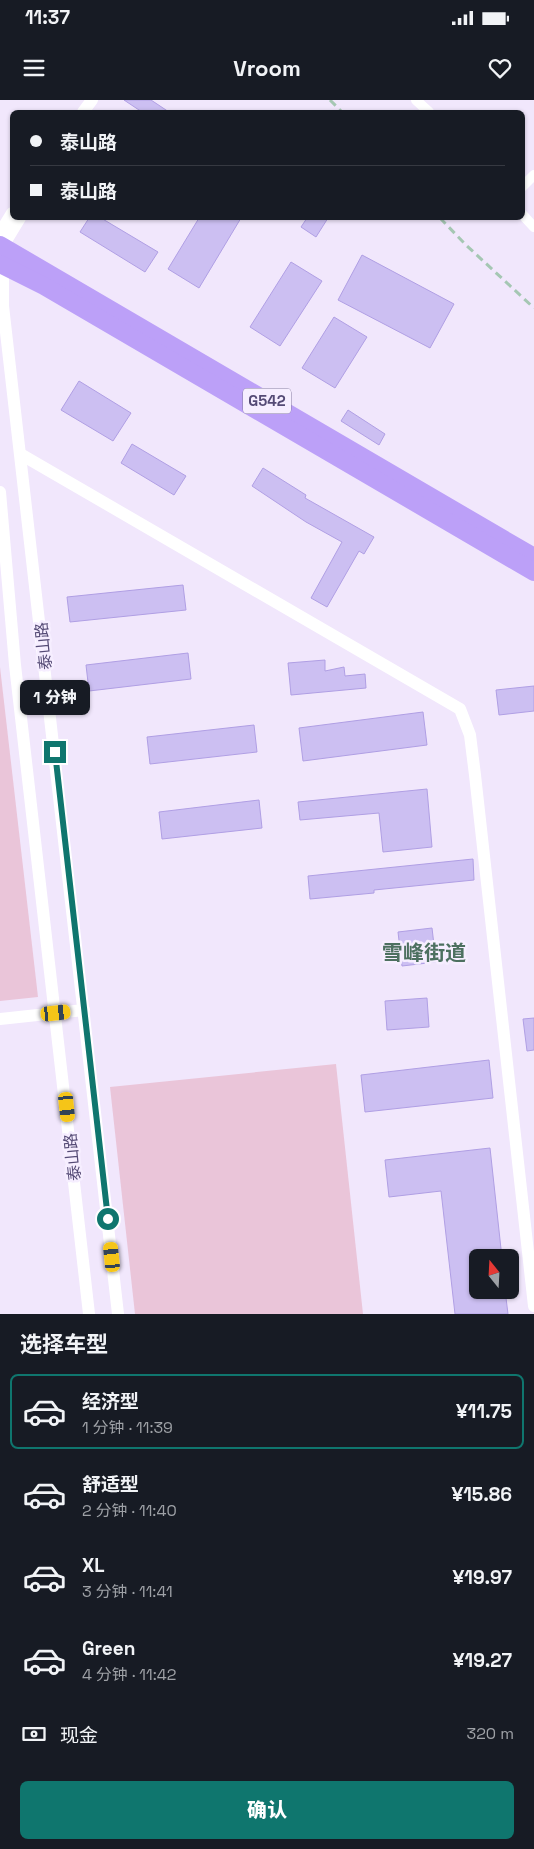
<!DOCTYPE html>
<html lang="zh">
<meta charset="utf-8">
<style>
:root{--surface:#171b24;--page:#20242c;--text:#f1f3f6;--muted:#9ea1a6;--line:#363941;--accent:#0f766e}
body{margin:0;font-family:"Space Grotesk","Noto Sans SC",sans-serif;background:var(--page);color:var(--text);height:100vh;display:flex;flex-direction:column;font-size:19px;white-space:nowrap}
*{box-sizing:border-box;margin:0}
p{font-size:16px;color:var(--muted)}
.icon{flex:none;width:28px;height:28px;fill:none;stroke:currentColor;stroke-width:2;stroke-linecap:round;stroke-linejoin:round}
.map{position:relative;height:1214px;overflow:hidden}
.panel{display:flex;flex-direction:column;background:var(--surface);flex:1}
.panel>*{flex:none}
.hud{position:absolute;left:10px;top:10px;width:515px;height:110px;border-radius:8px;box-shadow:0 1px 4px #0004;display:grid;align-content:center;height:110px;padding:0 20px;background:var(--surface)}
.needle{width:32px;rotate:342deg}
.buttons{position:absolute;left:469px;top:1149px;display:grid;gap:10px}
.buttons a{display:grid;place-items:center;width:50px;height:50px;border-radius:8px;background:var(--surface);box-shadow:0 1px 4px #0004;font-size:25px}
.end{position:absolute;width:22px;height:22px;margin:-11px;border:6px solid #0f766e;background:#fff;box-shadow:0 0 0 2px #fff}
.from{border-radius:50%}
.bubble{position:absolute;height:35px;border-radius:8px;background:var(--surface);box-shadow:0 1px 4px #0004;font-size:16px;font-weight:800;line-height:35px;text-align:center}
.car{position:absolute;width:15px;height:30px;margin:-15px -8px;border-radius:6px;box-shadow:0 0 4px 1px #0007;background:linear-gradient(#f5c518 24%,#345 0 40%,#f5c518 0 76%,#345 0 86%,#f5c518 0)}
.hud b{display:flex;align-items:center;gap:18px;height:48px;font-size:19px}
.hud b+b{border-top:1px solid var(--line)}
.hud i{width:12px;height:12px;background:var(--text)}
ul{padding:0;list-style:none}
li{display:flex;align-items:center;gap:15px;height:75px;margin:0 10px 8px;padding:0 10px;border:2px solid transparent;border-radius:8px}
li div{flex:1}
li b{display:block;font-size:19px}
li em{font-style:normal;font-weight:800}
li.current{border-color:var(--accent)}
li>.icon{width:45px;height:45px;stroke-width:1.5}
h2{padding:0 20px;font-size:22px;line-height:60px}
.pay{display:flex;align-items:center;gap:12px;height:55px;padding:0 20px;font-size:19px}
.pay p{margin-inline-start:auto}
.primary-button{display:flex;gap:10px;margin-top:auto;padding:10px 20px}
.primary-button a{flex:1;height:58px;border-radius:8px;background:var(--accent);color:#fff;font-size:20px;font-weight:800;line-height:58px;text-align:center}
.status{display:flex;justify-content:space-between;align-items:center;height:35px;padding:0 25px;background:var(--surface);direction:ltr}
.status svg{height:14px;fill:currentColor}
header{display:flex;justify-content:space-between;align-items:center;height:65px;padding:0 20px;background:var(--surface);font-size:22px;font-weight:800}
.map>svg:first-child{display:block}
</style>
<div class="status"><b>11:37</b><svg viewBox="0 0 49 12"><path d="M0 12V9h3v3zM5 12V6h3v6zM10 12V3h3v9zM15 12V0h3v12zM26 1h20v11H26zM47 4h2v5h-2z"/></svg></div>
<header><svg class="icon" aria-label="menu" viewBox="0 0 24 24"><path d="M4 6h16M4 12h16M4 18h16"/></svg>Vroom<svg class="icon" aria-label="heart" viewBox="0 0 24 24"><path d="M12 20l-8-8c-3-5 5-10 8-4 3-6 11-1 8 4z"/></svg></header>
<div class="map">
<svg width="534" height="1214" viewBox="0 0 534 1214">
<rect width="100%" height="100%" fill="#f1e7fc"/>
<g fill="#eac5d9">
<path d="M 0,567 L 38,897 L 0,901 Z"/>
<path d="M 336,964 L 363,1214 L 135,1214 L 110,987 Z"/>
</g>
<g fill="#ccbff2" stroke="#b09fe4">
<path d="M 124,0 L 151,0 L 169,12 L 142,12 Z"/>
<path d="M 89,118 L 101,118 L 158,152 L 145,172 L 80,132 Z"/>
<path d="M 199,118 L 241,118 L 199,188 L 168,169 Z"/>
<path d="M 307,118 L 328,118 L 316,137 L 301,127 Z"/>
<path d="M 362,155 L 454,204 L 430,248 L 338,200 Z"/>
<path d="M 291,162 L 322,181 L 280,246 L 250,227 Z"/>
<path d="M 334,217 L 367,237 L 335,288 L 302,268 Z"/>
<path d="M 79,281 L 131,313 L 113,341 L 61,310 Z"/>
<path d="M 348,310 L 385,334 L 379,345 L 341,321 Z"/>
<path d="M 132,344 L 186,376 L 174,395 L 121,363 Z"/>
<path d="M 263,368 L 306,395 L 305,398 L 374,437 L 364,454 L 359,451 L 327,507 L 311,498 L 342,442 L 306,422 L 252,386 Z"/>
<path d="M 183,485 L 186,510 L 70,522 L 67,497 Z"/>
<path d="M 188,553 L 191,579 L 89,591 L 86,565 Z"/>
<path d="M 325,560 L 325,571 L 344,567 L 345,576 L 365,574 L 366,588 L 291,595 L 288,563 Z"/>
<path d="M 534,586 L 534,611 L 499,615 L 496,590 Z"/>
<path d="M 423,612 L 427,645 L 303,661 L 299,628 Z"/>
<path d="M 254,625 L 257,652 L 150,664 L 147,637 Z"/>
<path d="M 427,689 L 432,747 L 383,752 L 379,713 L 300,720 L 298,702 Z"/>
<path d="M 259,700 L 262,728 L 162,739 L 159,712 Z"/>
<path d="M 473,759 L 474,780 L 374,790 L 374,793 L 310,799 L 308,776 Z"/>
<path d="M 432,828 L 436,862 L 402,866 L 398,832 Z"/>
<path d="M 427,898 L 429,927 L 387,930 L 385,901 Z"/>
<path d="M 534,918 L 534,950 L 527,951 L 523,919 Z"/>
<path d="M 489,960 L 493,998 L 365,1012 L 361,975 Z"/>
<path d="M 490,1048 L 502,1158 L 478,1158 L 478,1190 L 505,1190 L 508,1214 L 455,1214 L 441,1091 L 389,1097 L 385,1060 Z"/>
</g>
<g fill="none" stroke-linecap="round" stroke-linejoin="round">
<g stroke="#fff" stroke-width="10">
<path d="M 416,0 L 429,12"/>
<path d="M 522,87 L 534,75"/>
<path d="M 522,114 L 534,127"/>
</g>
<g stroke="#fff" stroke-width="12">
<path d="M 83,12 L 92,0"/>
<path d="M 20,118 L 3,146 L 3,206 L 118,1214"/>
<path d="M 0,133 L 12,113"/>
<path d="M 22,355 L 460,609 L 470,635 L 475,675 L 534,1206"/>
<path d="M 0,392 L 15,565 L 89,1214"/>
<path d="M 0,919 L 84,910"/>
</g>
<g stroke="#bca0f8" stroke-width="18">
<path d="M 0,145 L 534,457"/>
<path d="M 0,164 L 44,186 L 534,472"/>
</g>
<g stroke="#a5c7b3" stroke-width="3" stroke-dasharray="8 5" stroke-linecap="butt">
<path d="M 330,0 L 342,12"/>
<path d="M 440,118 L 466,145 L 534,208"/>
</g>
</g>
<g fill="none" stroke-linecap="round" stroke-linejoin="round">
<path stroke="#0f766e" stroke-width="6" d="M 55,652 L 108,1119"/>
</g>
<g text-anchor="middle" stroke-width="5" stroke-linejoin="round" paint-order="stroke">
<rect fill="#f6eeff" stroke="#857c9f" stroke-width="1" x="243" y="288.5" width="48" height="25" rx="4"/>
<g font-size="15" font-weight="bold" fill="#554b76">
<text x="267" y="306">G542</text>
</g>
<g font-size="16" fill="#554b76" stroke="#f6eeff">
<text transform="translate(43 546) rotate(-96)" y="6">泰山路</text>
<text transform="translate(72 1057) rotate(-96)" y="6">泰山路</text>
</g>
<g font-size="21" font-weight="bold" fill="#4d7060" stroke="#f6eeff">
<text x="424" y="860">雪峰街道</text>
</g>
</g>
</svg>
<div class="buttons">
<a><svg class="needle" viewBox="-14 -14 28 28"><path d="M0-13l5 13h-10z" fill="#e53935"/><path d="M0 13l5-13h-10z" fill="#9ea1a6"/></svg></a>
</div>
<i class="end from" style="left:108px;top:1119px"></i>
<i class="end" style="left:55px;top:652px"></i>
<div class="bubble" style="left:20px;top:580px;width:70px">1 分钟</div>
<i class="car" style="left:56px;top:913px;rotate:84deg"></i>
<i class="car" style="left:67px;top:1007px;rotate:174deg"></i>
<i class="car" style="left:112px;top:1157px;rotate:354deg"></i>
<div class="hud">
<b><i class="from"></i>泰山路</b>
<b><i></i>泰山路</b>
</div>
</div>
<section class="panel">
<h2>选择车型</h2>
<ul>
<li class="current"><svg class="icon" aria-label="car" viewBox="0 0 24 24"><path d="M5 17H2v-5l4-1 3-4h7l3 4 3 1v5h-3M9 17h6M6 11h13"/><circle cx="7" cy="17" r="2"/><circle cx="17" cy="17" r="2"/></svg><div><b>经济型</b><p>1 分钟 · 11:39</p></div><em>¥11.75</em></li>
<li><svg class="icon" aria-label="car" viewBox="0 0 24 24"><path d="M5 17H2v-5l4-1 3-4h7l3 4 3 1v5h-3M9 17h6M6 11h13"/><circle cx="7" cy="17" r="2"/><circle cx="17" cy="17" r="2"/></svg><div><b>舒适型</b><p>2 分钟 · 11:40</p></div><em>¥15.86</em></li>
<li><svg class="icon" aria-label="car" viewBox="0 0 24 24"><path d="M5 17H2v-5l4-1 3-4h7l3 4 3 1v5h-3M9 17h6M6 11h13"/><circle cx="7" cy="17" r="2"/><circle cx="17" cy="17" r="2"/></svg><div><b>XL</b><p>3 分钟 · 11:41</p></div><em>¥19.97</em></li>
<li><svg class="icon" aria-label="car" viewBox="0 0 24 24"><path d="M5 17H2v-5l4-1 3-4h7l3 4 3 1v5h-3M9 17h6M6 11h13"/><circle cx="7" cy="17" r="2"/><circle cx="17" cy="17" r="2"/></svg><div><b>Green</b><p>4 分钟 · 11:42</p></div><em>¥19.27</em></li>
</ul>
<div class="pay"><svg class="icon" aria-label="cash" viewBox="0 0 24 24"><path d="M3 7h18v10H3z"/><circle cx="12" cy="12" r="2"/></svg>现金<p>320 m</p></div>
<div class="primary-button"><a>确认</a></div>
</section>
